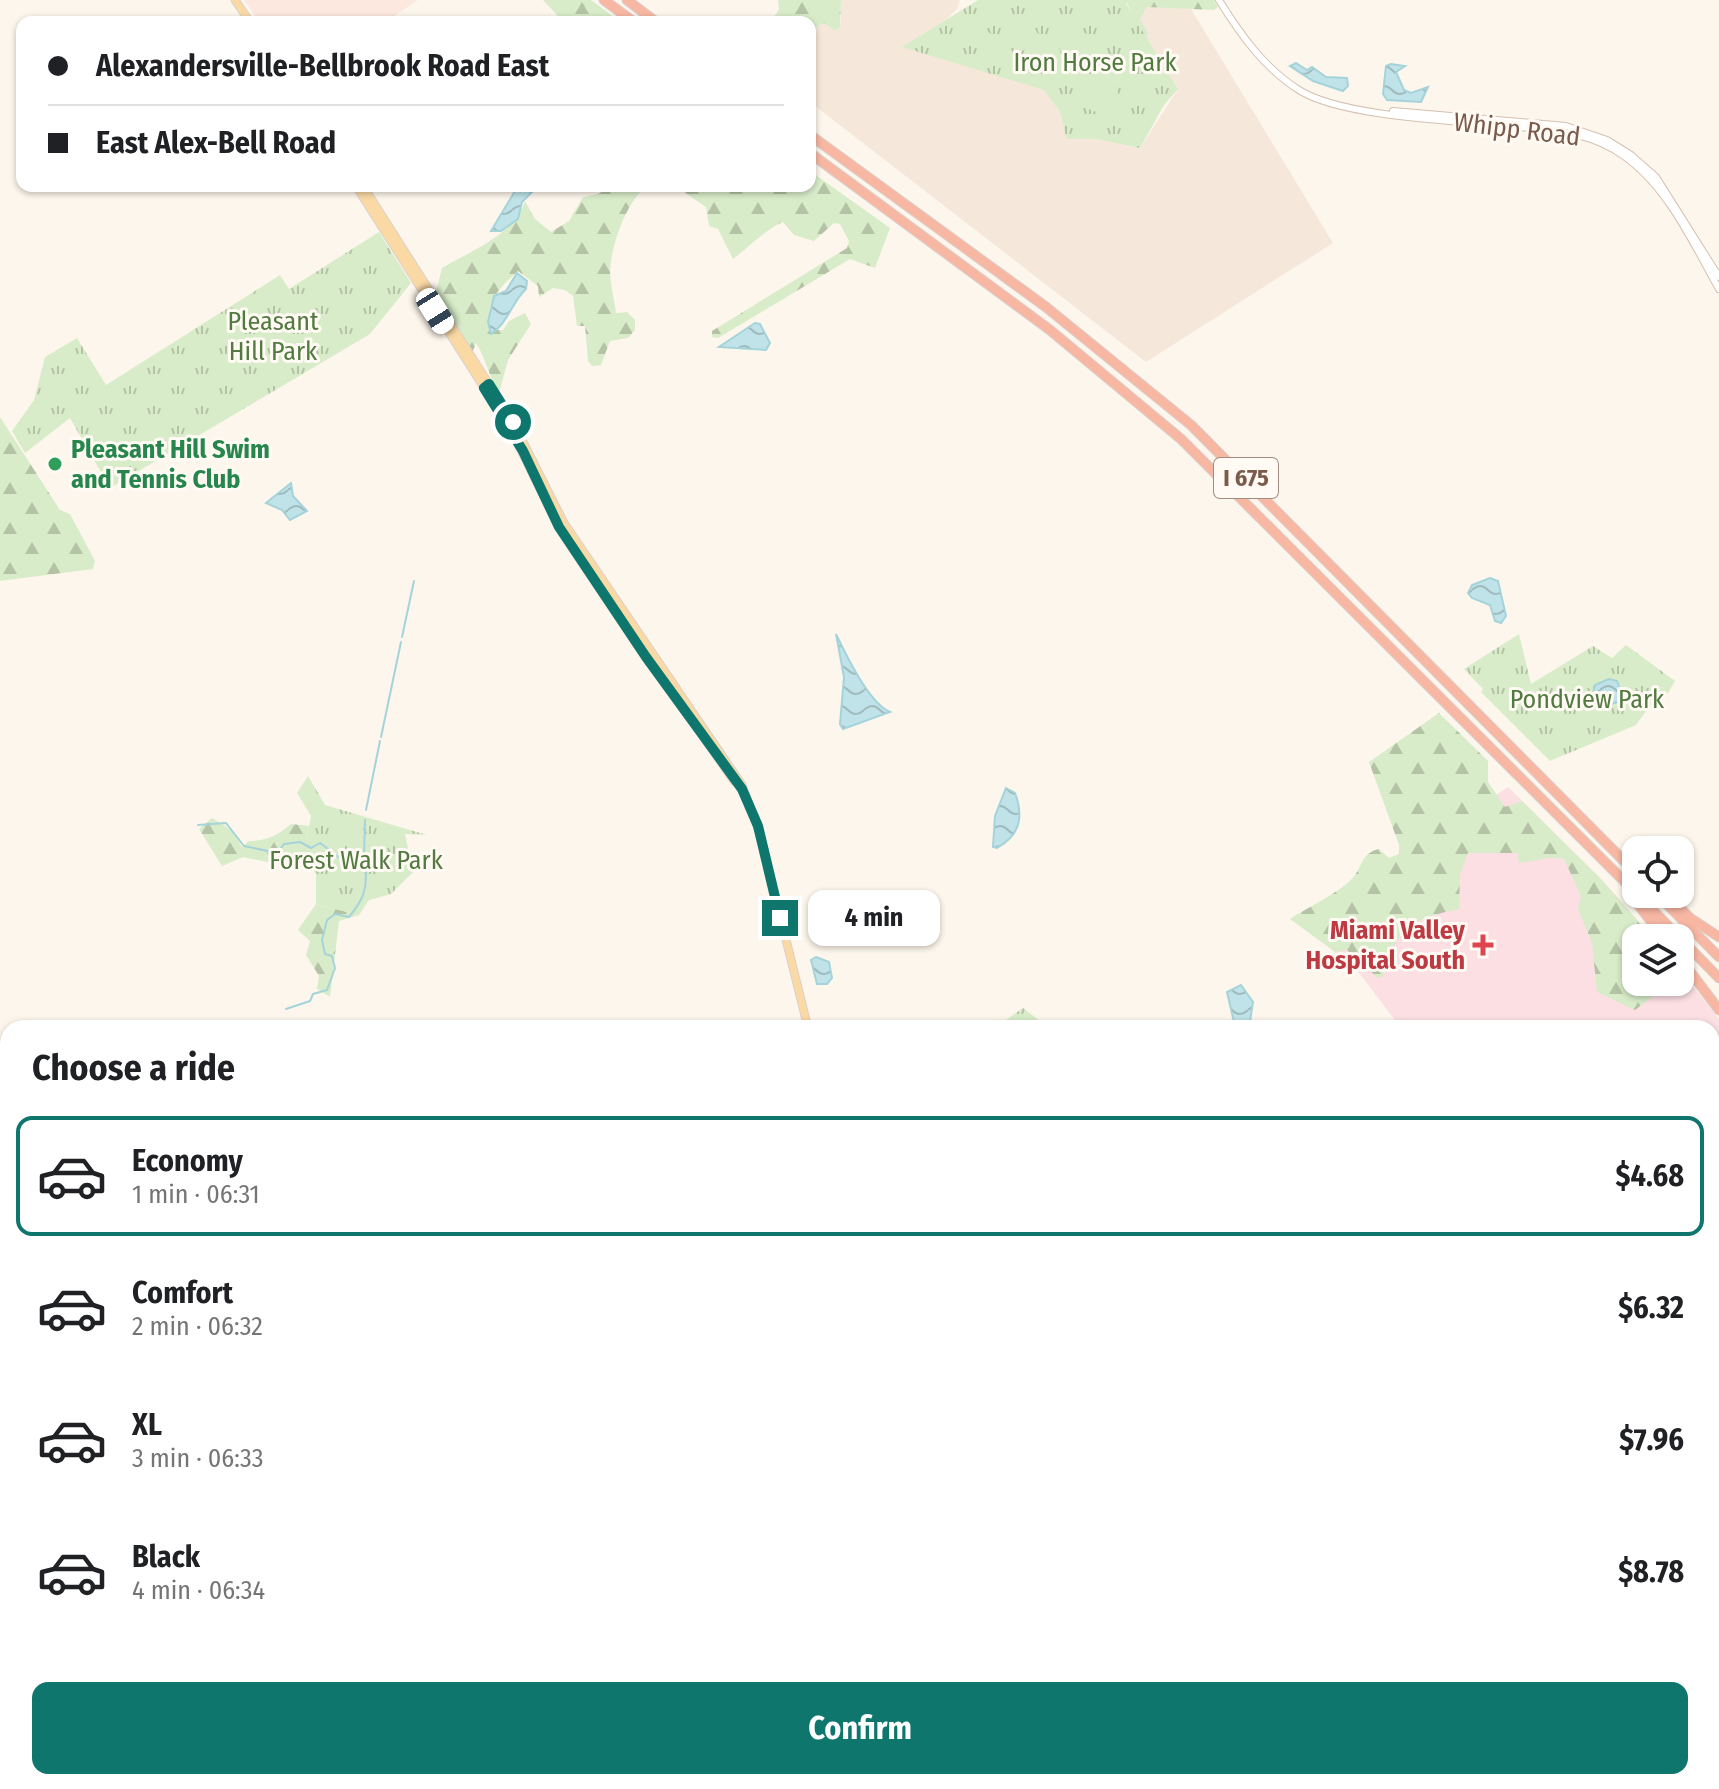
<!DOCTYPE html>
<meta charset="utf-8">
<style>
:root{--surface:#fff;--page:#f6f6f6;--text:#202124;--muted:#757577;--line:#e0e0e0;--accent:#0f766e}
body{margin:0;font-family:"Fira Sans Condensed",sans-serif;background:var(--page);color:var(--text);height:100vh;display:flex;flex-direction:column;font-size:30px;white-space:nowrap}
*{box-sizing:border-box;margin:0}
p{font-size:26px;color:var(--muted)}
.icon{flex:none;width:44px;height:44px;fill:none;stroke:currentColor;stroke-width:2;stroke-linecap:round;stroke-linejoin:round}
.map{position:relative;flex:1;overflow:hidden}
.panel{position:absolute;left:0px;top:1020px;width:1720px;height:770px;display:flex;flex-direction:column;background:var(--surface);border-radius:24px 24px 0 0;box-shadow:0 2px 6px #0004}
.panel>*{flex:none}
.guide{position:absolute;left:16px;top:16px;width:800px;height:176px;border-radius:16px;box-shadow:0 2px 6px #0004;display:grid;align-content:center;height:176px;padding:0 32px;background:var(--surface)}
.buttons{position:absolute;left:1622px;top:836px;display:grid;gap:16px}
.buttons a{display:grid;place-items:center;width:72px;height:72px;border-radius:16px;background:var(--surface);box-shadow:0 2px 6px #0004;font-size:40px}
.end{position:absolute;width:36px;height:36px;margin:-18px;border:10px solid #0f766e;background:#fff;box-shadow:0 0 0 4px #fff}
.from{border-radius:50%}
.bubble{position:absolute;height:56px;border-radius:16px;background:var(--surface);box-shadow:0 2px 6px #0004;font-size:26px;font-weight:700;line-height:56px;text-align:center}
.car{position:absolute;width:24px;height:48px;margin:-24px -12px;border-radius:10px;box-shadow:0 0 6px 2px #0007;background:linear-gradient(#fff 24%,#345 0 40%,#fff 0 76%,#345 0 86%,#fff 0)}
.guide b{display:flex;align-items:center;gap:28px;height:76px;font-size:30px}
.guide b+b{border-top:2px solid var(--line)}
.guide i{width:20px;height:20px;background:var(--text)}
ul{padding:0;list-style:none}
li{display:flex;align-items:center;gap:24px;height:120px;margin:0 16px 12px;padding:0 16px;border:4px solid transparent;border-radius:16px}
li div{flex:1}
li b{display:block;font-size:30px}
li em{font-style:normal;font-weight:700}
li.selected{border-color:var(--accent)}
li>.icon{width:72px;height:72px;stroke-width:1.5}
h2{padding:0 32px;font-size:36px;line-height:96px}
.button{display:flex;gap:16px;margin-top:auto;padding:16px 32px}
.button a{flex:1;height:92px;border-radius:16px;background:var(--accent);color:#fff;font-size:32px;font-weight:700;line-height:92px;text-align:center}
.map>svg:first-child{display:block}
</style>
<div class="map">
<svg width="1719" height="1789" viewBox="0 0 1719 1789">
<defs>
<pattern id="forest-firs" width="22" height="20" patternUnits="userSpaceOnUse" patternTransform="scale(2)"><rect width="22" height="20" fill="#d8ecc9"/><path d="M5 1l3.5 6h-7zM16 11l3.5 6h-7z" fill="#b4c2a5"/></pattern>
<pattern id="park-tufts" width="24" height="20" patternUnits="userSpaceOnUse" patternTransform="scale(2)"><rect width="24" height="20" fill="#d8ecc9"/><path d="M3 7l-1-3M5 7V3M7 7l1-3M15 17l-1-3M17 17v-4M19 17l1-3" fill="none" stroke="#b4c2a5"/></pattern>
<pattern id="water-waves" width="16" height="10" patternUnits="userSpaceOnUse" patternTransform="scale(2)"><rect width="16" height="10" fill="#bfe3e8"/><path d="M0 5q4-4 8 0t8 0" fill="none" stroke="#a0bbbe"/></pattern>
</defs>
<rect width="100%" height="100%" fill="#fdf6ec"/>
<g fill="#f5e8da">
<path d="M 841,0 L 960,0 L 957,9 L 947,19 L 903,47 L 1045,90 L 1060,112 L 1066,139 L 1095,139 L 1140,148 L 1178,89 L 1147,38 L 1140,18 L 1147,7 L 1156,5 L 1191,9 L 1333,243 L 1146,362 L 810,102 L 810,30 L 824,23 L 835,31 L 841,23 Z"/>
<path d="M 0,1175 L 8,1188 L 6,1665 L 0,1665 Z"/>
</g>
<g fill="#fde8e0">
<path d="M 244,0 L 418,0 L 385,22 L 259,22 Z"/>
<path d="M 1013,1782 L 1078,1782 L 1083,1789 L 1018,1789 Z"/>
</g>
<path fill="#fbdfe3" d="M 1508,787 L 1602,880 L 1653,938 L 1636,938 L 1636,982 L 1680,982 L 1680,970 L 1719,1019 L 1719,1085 L 1712,1089 L 1712,1028 L 1401,1028 L 1360,974 L 1301,923 Z"/>
<g fill="url(#forest-firs)">
<path d="M 543,0 L 591,0 L 621,22 L 553,22 L 557,15 Z"/>
<path d="M 778,0 L 841,0 L 840,27 L 835,31 L 824,23 L 810,30 L 810,22 L 771,22 L 779,9 Z"/>
<path d="M 1107,0 L 1214,0 L 1218,7 L 1214,10 L 1147,7 L 1140,19 L 1148,33 L 1145,41 L 1127,3 L 1121,6 Z"/>
<path d="M 810,171 L 890,228 L 875,268 L 850,259 L 718,338 L 712,337 L 712,331 L 847,248 L 849,241 L 840,224 L 834,223 L 814,241 L 794,235 L 783,222 C 766,229 749,247 733,259 L 718,229 L 709,226 L 706,207 L 675,186 L 810,186 Z"/>
<path d="M 612,186 L 646,186 C 627,203 615,236 611,261 C 608,277 614,297 616,313 L 627,312 L 635,320 L 635,330 L 628,338 L 610,341 L 601,365 L 592,366 L 588,361 L 585,326 L 577,326 L 573,296 L 565,290 L 553,288 L 539,297 L 538,286 L 518,271 C 499,288 483,304 491,330 L 503,330 L 509,321 L 525,313 L 531,324 L 508,360 L 499,393 C 489,377 486,359 476,343 L 473,351 L 469,346 L 436,292 L 442,268 C 472,250 514,235 525,201 L 535,219 L 551,232 L 569,221 L 583,197 L 598,194 Z"/>
<path d="M 0,417 L 60,510 L 70,514 L 95,561 L 93,569 L 0,581 Z"/>
<path d="M 1439,713 L 1488,761 L 1488,782 L 1505,807 L 1522,801 L 1601,879 L 1653,938 L 1636,938 L 1636,982 L 1653,982 L 1650,988 L 1656,994 L 1635,1010 L 1597,992 L 1592,943 L 1578,909 L 1581,896 L 1564,859 C 1543,856 1539,861 1519,863 L 1517,853 L 1468,853 L 1460,874 L 1459,909 C 1414,918 1394,929 1383,976 L 1378,978 L 1347,950 L 1335,952 L 1290,919 C 1306,908 1344,891 1355,875 C 1363,864 1362,853 1379,849 L 1389,858 L 1399,854 L 1399,845 L 1369,762 Z"/>
<path d="M 212,818 L 233,831 L 242,847 L 249,841 C 267,841 278,835 291,824 L 309,826 L 303,858 L 277,864 L 243,857 L 222,866 L 199,829 Z"/>
<path d="M 316,904 L 359,915 L 339,921 L 330,997 L 317,989 L 319,976 L 306,955 L 310,941 L 298,930 Z"/>
<path d="M 1719,1318 L 1719,1583 L 1712,1572 L 1712,1333 Z"/>
<path d="M 151,1782 L 363,1782 L 377,1789 L 154,1789 Z"/>
<path d="M 381,1782 L 461,1782 L 467,1789 L 395,1789 Z"/>
</g>
<g fill="url(#park-tufts)">
<path d="M 978,0 L 1124,0 L 1178,89 L 1164,105 L 1140,148 L 1095,139 L 1066,139 L 1060,112 L 1044,90 L 902,47 Z"/>
<path d="M 379,232 L 411,283 L 370,334 L 110,488 L 70,418 L 25,453 L 12,431 L 34,400 L 45,357 L 77,338 L 106,385 L 280,275 L 289,289 Z"/>
<path d="M 1519,634 L 1531,684 L 1593,646 L 1612,658 L 1626,645 L 1675,681 L 1668,693 L 1649,707 L 1636,725 L 1550,761 L 1481,692 L 1483,689 L 1464,669 Z"/>
<path d="M 308,776 L 325,805 L 427,835 L 405,834 L 413,872 L 391,894 L 369,900 L 359,915 L 316,904 L 316,874 L 303,858 L 311,816 L 297,793 Z"/>
<path d="M 1023,1008 L 1049,1028 L 994,1028 Z"/>
<path d="M 0,1665 L 8,1665 L 8,1782 L 157,1782 L 159,1789 L 0,1789 Z"/>
</g>
<g fill="#d8ecc9">
<path d="M 977,23 L 1011,50 L 1002,62 L 968,34 Z"/>
<path d="M 1032,25 L 1041,38 L 1018,54 L 1009,41 Z"/>
<path d="M 1085,33 L 1094,36 L 1108,61 L 1095,69 L 1076,69 L 1059,49 Z"/>
<path d="M 1048,47 L 1068,75 L 1056,84 L 1036,55 Z"/>
<path d="M 1104,77 L 1111,79 L 1125,107 L 1105,115 L 1088,109 L 1075,90 Z"/>
</g>
<g fill="url(#water-waves)" stroke="#a5d3da" stroke-width="2">
<path d="M 1296,63 L 1307,70 L 1312,67 L 1326,77 L 1347,78 L 1348,86 L 1343,91 L 1313,81 L 1290,66 Z"/>
<path d="M 1391,64 L 1405,66 L 1396,72 L 1404,90 L 1411,93 L 1428,87 L 1421,102 L 1387,100 L 1383,94 L 1386,66 Z"/>
<path d="M 518,186 L 538,186 L 522,202 L 518,219 L 501,231 L 491,231 Z"/>
<path d="M 517,273 L 527,281 L 526,289 C 511,303 509,322 491,334 L 488,322 L 494,296 L 506,291 Z"/>
<path d="M 755,323 L 760,324 L 770,343 L 766,350 L 719,347 Z"/>
<path d="M 291,483 L 293,496 L 307,511 L 290,520 L 282,510 L 266,503 Z"/>
<path d="M 1490,578 L 1498,581 L 1506,616 L 1501,623 L 1495,621 L 1490,605 L 1472,598 L 1468,593 L 1472,585 Z"/>
<path d="M 836,634 C 846,655 869,703 890,712 L 843,729 L 840,724 L 844,677 Z"/>
<path d="M 1609,679 L 1617,681 L 1624,700 L 1608,705 L 1591,702 L 1595,685 Z"/>
<path d="M 1006,788 L 1015,793 C 1024,817 1020,835 997,848 L 993,847 L 995,816 Z"/>
<path d="M 816,957 L 829,962 L 832,978 L 827,984 L 817,984 L 811,960 Z"/>
<path d="M 1241,985 L 1253,1002 L 1249,1028 L 1234,1022 L 1227,992 Z"/>
</g>
<g fill="none" stroke-linecap="round" stroke-linejoin="round">
<g stroke="#a5d3da" stroke-width="2">
<path d="M 402,637 L 414,581"/>
<path d="M 381,737 L 401,642"/>
<path d="M 366,810 L 380,741"/>
<path d="M 198,825 L 226,823 L 244,846 L 277,853 L 284,844 L 300,842 L 311,848 L 320,843 L 340,858 L 365,861 C 368,886 365,898 349,917 L 335,914 L 327,920 L 322,940 L 325,954 L 332,956 L 335,968 L 327,990 L 313,994 L 310,1001 L 286,1009"/>
<path d="M 364,858 L 365,820"/>
<path d="M 1712,1466 L 1719,1460"/>
<path d="M 1712,1510 L 1719,1520"/>
<path d="M 326,1782 L 354,1789"/>
<path d="M 418,1782 L 422,1789"/>
<path d="M 884,1782 L 885,1789"/>
<path d="M 201,1789 L 205,1782"/>
</g>
<g stroke="#d6c0b0" stroke-width="8">
<g id="secondary">
<path d="M 1219,0 C 1240,34 1264,68 1299,90 C 1343,118 1465,121 1520,127 C 1558,131 1593,133 1624,156 C 1668,187 1693,243 1719,289"/>
<path d="M 1393,111 L 1566,126 L 1607,140 L 1631,155 L 1656,177 L 1719,277"/>
</g>
</g>
<g stroke="#dad1cd" stroke-width="9">
<g id="primary">
<path d="M 235,0 L 250,22"/>
<path d="M 356,186 L 511,430 L 559,527 L 734,781"/>
<path d="M 363,186 L 513,422 L 564,523 L 742,785 L 759,831 L 808,1028"/>
<path d="M 1712,1101 L 1719,1097"/>
<path d="M 1712,1110 L 1719,1106"/>
<path d="M 1089,1782 L 1094,1789"/>
</g>
</g>
<g stroke="#dad1cd" stroke-width="11">
<g id="highway">
<path d="M 604,0 L 634,22"/>
<path d="M 627,0 L 656,22"/>
<path d="M 810,135 L 1046,307 L 1191,425 L 1636,873"/>
<path d="M 810,153 L 1050,330 L 1181,439 L 1636,893"/>
<path d="M 1637,894 L 1719,978"/>
<path d="M 1657,894 L 1719,957"/>
<path d="M 1666,894 L 1690,918 L 1719,937"/>
<path d="M 1633,898 L 1664,938"/>
<path d="M 1680,958 L 1719,1010"/>
</g>
</g>
<use href="#secondary" stroke="#fff" stroke-width="6"/>
<use href="#primary" stroke="#fbd9a5" stroke-width="7"/>
<use href="#highway" stroke="#f7b7a3" stroke-width="9"/>
</g>
<g fill="none" stroke-linecap="round" stroke-linejoin="round">
<path stroke="#0f766e" stroke-width="10" d="M 513,422 L 489,384 L 484,388 L 523,451 L 559,527 L 646,657 L 742,789 L 758,826 L 780,918"/>
</g>
<circle fill="#2e9e5b" stroke="#fffaf3" stroke-width="3" cx="55" cy="464" r="8"/>
<path fill="#e0444e" stroke="#fffaf3" stroke-width="3" d="M1479 933h8v8h8v8h-8v8h-8v-8h-8v-8h8z"/>
<g text-anchor="middle" stroke-width="6" stroke-linejoin="round" paint-order="stroke">
<rect fill="#fffaf3" stroke="#a28b7f" stroke-width="2" x="1214" y="458" width="64" height="40" rx="6"/>
<g font-size="24" font-weight="bold" fill="#7a5c4d">
<text x="1246" y="486">I 675</text>
</g>
<g font-size="26" fill="#537a41" stroke="#fffaf3">
<text x="1095" y="71">Iron Horse Park</text>
<text x="273" y="330">Pleasant<tspan x="273" dy="30">Hill Park</tspan></text>
<text x="1587" y="708">Pondview Park</text>
<text x="356" y="869">Forest Walk Park</text>
</g>
<g font-size="26" fill="#7a5c4d" stroke="#fffaf3">
<text transform="translate(1517 129) rotate(7)" y="9">Whipp Road</text>
</g>
<g font-size="26" font-weight="bold" fill="#27864d" stroke="#fffaf3" text-anchor="start">
<text x="71" y="458">Pleasant Hill Swim<tspan x="71" dy="30">and Tennis Club</tspan></text>
</g>
<g font-size="26" font-weight="bold" fill="#be3a42" stroke="#fffaf3" text-anchor="end">
<text x="1465" y="939">Miami Valley<tspan x="1465" dy="30">Hospital South</tspan></text>
</g>
</g>
</svg>
<div class="buttons">
<a><svg class="icon" aria-label="locate" viewBox="0 0 24 24"><circle cx="12" cy="12" r="6"/><path d="M12 2v4M12 18v4M2 12h4M18 12h4"/></svg></a>
<a><svg class="icon" aria-label="layers" viewBox="0 0 24 24"><path d="M12 4l9 5-9 5-9-5zM3 14l9 5 9-5"/></svg></a>
</div>
<i class="end from" style="left:513px;top:422px"></i>
<i class="end" style="left:780px;top:918px"></i>
<div class="bubble" style="left:808px;top:890px;width:132px">4 min</div>
<i class="car" style="left:435px;top:311px;rotate:148deg"></i>
<div class="guide">
<b><i class="from"></i>Alexandersville-Bellbrook Road East</b>
<b><i></i>East Alex-Bell Road</b>
</div>
<section class="panel">
<h2>Choose a ride</h2>
<ul>
<li class="selected"><svg class="icon" aria-label="car" viewBox="0 0 24 24"><path d="M5 17H2v-5l4-1 3-4h7l3 4 3 1v5h-3M9 17h6M6 11h13"/><circle cx="7" cy="17" r="2"/><circle cx="17" cy="17" r="2"/></svg><div><b>Economy</b><p>1 min · 06:31</p></div><em>$4.68</em></li>
<li><svg class="icon" aria-label="car" viewBox="0 0 24 24"><path d="M5 17H2v-5l4-1 3-4h7l3 4 3 1v5h-3M9 17h6M6 11h13"/><circle cx="7" cy="17" r="2"/><circle cx="17" cy="17" r="2"/></svg><div><b>Comfort</b><p>2 min · 06:32</p></div><em>$6.32</em></li>
<li><svg class="icon" aria-label="car" viewBox="0 0 24 24"><path d="M5 17H2v-5l4-1 3-4h7l3 4 3 1v5h-3M9 17h6M6 11h13"/><circle cx="7" cy="17" r="2"/><circle cx="17" cy="17" r="2"/></svg><div><b>XL</b><p>3 min · 06:33</p></div><em>$7.96</em></li>
<li><svg class="icon" aria-label="car" viewBox="0 0 24 24"><path d="M5 17H2v-5l4-1 3-4h7l3 4 3 1v5h-3M9 17h6M6 11h13"/><circle cx="7" cy="17" r="2"/><circle cx="17" cy="17" r="2"/></svg><div><b>Black</b><p>4 min · 06:34</p></div><em>$8.78</em></li>
</ul>
<div class="button"><a>Confirm</a></div>
</section>
</div>
